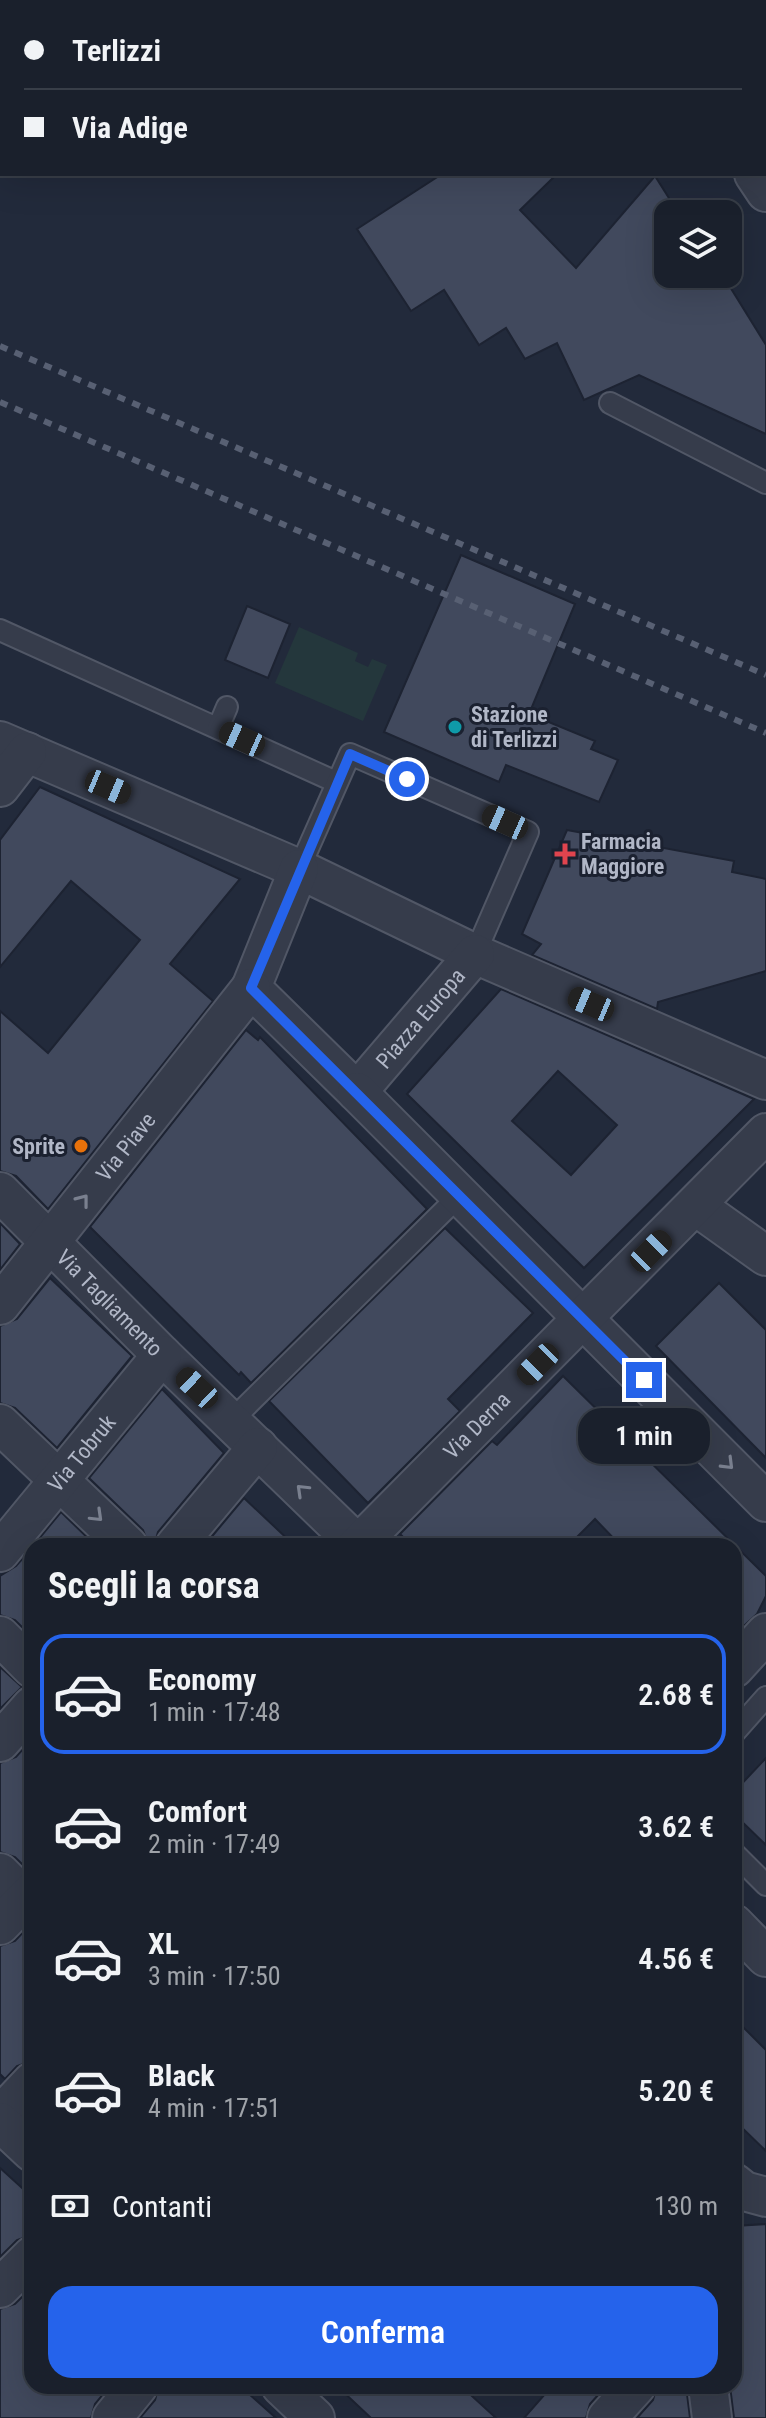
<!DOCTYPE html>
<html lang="it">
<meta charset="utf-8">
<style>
:root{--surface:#1a202c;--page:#232834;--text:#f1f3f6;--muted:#9fa3a9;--line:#383e48;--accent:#2563eb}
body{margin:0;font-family:"Roboto Condensed",sans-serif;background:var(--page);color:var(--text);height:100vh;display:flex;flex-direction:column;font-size:30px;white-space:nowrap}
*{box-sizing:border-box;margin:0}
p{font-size:26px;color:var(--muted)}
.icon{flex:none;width:44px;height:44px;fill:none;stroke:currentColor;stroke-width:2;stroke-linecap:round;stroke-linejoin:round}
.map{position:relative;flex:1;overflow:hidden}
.sheet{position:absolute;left:24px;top:1538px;width:718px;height:856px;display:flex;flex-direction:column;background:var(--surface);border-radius:24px;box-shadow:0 8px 32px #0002,0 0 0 2px var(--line)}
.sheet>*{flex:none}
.top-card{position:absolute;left:0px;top:0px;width:766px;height:176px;box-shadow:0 8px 32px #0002,0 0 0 2px var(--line);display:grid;align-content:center;height:176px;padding:0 24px;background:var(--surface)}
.fabs{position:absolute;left:654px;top:200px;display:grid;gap:16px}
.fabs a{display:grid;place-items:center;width:88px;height:88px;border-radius:16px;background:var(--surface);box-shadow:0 8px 32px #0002,0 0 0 2px var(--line);font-size:40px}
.end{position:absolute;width:36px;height:36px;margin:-18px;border:10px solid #2563eb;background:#fff;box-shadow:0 0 0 4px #fff}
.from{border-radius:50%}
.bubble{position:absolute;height:56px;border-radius:24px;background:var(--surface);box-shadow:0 8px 32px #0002,0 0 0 2px var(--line);font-size:26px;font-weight:600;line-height:56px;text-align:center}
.car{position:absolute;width:24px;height:48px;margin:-24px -12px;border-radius:10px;box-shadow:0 0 6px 2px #0007;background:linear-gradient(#222 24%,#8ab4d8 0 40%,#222 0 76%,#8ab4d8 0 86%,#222 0)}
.top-card b{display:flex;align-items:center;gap:28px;height:76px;font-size:30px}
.top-card b+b{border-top:2px solid var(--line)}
.top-card i{width:20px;height:20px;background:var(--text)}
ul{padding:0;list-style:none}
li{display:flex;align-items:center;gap:24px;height:120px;margin:0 16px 12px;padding:0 8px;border:4px solid transparent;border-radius:24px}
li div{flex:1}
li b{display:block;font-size:30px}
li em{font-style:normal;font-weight:600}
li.on{border-color:var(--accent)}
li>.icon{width:72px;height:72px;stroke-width:1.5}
h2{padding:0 24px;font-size:36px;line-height:96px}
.pay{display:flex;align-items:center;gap:20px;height:88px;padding:0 24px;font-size:30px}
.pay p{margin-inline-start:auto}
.action{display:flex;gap:16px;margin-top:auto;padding:16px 24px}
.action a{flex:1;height:92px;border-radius:24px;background:var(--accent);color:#fff;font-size:32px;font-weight:600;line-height:92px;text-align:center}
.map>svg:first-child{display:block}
</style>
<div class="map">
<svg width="766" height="2418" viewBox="0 0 766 2418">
<rect width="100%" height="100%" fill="#222a3b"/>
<path fill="#24373c" d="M 299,627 L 358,653 L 355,661 L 368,667 L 372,659 L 387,665 L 363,721 L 275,683 Z"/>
<g fill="#41495d" stroke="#1d2332" stroke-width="2" fill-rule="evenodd">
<path d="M 442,174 L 557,174 L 520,210 L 576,268 L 655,176 L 679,214 L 668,214 L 668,274 L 722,274 L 766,345 L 766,434 L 639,375 L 584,400 L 557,343 L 525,359 L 506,328 L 479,345 L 444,290 L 411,311 L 357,229 Z"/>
<path d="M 461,555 L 575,604 L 529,714 L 595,741 L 591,749 L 618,760 L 599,802 L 506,765 L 499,782 L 384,732 Z"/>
<path d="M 247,606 L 290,624 L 268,678 L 225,660 Z"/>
<path d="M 40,787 L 240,879 L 170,964 L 213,1001 L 48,1209 L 16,1176 L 0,1171 L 0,1011 L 48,1053 L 140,940 L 71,881 L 0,967 L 0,840 Z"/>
<path d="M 567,830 L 734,861 L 732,872 L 766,879 L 766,971 L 658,1002 L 657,1009 L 532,955 L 541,944 L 522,934 Z"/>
<path d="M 501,989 L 754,1099 L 584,1268 L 407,1094 ZM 558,1071 L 617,1125 L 571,1175 L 512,1121 Z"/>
<path d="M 246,1030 L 258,1040 L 260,1037 L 427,1209 L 251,1383 L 241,1372 L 239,1375 L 90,1227 Z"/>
<path d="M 0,1223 L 20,1244 L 0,1270 Z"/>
<path d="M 445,1228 L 533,1313 L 448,1399 L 460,1411 L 368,1503 L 269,1401 Z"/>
<path d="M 50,1278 L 132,1356 L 57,1448 L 15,1408 L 0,1403 L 0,1326 L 17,1319 Z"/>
<path d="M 719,1283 L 766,1330 L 766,1458 L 656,1346 Z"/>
<path d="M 563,1376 L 766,1576 L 766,1596 L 757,1614 L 734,1635 L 734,1546 L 621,1546 L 595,1519 L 568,1546 L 412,1546 L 400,1534 L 492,1441 L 497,1445 Z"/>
<path d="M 162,1389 L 224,1453 L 158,1532 L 154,1546 L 149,1546 L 143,1530 L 89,1478 Z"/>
<path d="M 244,1498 L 295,1546 L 204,1546 Z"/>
<path d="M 61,1512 L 96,1546 L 33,1546 Z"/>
<path d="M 32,1548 L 32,1637 L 15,1620 L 0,1615 L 0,1576 L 16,1566 Z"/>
<path d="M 0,1667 L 22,1687 L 0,1709 Z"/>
<path d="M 32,1739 L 32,1865 L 28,1870 L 15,1857 L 0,1852 L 0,1763 L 16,1757 Z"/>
<path d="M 766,1758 L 766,1845 L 734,1814 L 734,1792 Z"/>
<path d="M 29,1926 L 32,2061 L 17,2066 L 5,2079 L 0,2074 L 0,1946 L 15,1941 Z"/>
<path d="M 734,2018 L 766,2050 L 766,2151 L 734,2120 Z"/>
<path d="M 0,2168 L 32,2197 L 32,2235 L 17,2240 L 0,2257 Z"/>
<path d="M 766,2224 L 766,2418 L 734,2418 L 730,2386 L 734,2386 L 734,2226 Z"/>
<path d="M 32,2287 L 32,2386 L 110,2386 L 95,2404 L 91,2418 L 0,2418 L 0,2309 L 15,2304 Z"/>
<path d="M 159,2386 L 240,2386 L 276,2418 L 140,2418 L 155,2400 Z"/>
<path d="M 337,2386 L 461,2386 L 496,2418 L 371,2418 Z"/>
<path d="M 552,2386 L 606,2386 L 590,2404 L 586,2418 L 524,2418 Z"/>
<path d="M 657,2386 L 686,2386 L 690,2418 L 637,2418 L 653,2400 Z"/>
</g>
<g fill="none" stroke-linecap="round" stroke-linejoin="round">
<g stroke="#515766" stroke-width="24">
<g id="service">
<path d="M 610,403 L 766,483"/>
<path d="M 0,630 L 336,782"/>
<path d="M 218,728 L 227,707"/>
<path d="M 299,869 L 350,754 L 528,832 L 475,954"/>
<path d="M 231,1421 L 460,1195"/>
<path d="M 734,1733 L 766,1697"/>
<path d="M 734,1853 L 766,1885"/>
</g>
</g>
<g stroke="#515766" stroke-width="42">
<g id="minor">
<path d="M 649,0 L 650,2"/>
<path d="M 754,174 L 766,192"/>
<path d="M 0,741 L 299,869 L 475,954 L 766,1080"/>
<path d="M 0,787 L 27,752"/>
<path id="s1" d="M 299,869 L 251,988 L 357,1092 L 475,954"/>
<path d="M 357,1092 L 766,1502"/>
<path id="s2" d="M 0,1192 L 162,1355 L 359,1546"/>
<path d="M 696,1206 L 766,1256"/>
<path id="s3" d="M 0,1305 L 251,988"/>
<path d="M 0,1424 L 128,1546"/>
<path d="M 175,1546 L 258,1447"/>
<path id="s4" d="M 357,1546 L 766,1133"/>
<path id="s5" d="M 0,1552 L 162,1355"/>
<path d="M 0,1636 L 32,1668"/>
<path d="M 734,1668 L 766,1633"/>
<path d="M 0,1742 L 32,1706"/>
<path d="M 0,1873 L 32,1905"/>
<path d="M 734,1924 L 766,1957"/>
<path d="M 0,1925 L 32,1892"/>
<path d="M 0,2116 L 32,2082"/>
<path d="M 0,2122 L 32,2152"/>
<path d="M 734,2183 L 744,2191 L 766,2197"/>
<path d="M 0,2288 L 32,2256"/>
<path d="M 281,2386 L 315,2418"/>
<path d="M 708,2386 L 712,2418"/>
<path d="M 112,2418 L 138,2386"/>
<path d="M 607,2418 L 636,2386"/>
</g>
</g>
<use href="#service" stroke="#363c4b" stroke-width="20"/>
<use href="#minor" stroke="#363c4b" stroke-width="38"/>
<g stroke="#586073" stroke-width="6" stroke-dasharray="8 8" stroke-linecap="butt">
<path d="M 0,346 L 766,675"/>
<path d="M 0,402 L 766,733"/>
</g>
</g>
<defs><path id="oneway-chevron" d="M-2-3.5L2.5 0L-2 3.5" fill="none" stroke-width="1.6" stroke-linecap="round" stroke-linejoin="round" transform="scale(2)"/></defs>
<g stroke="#7a808f">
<use href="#oneway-chevron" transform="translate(83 1200) rotate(-52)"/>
<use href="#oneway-chevron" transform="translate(728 1464) rotate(45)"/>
<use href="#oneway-chevron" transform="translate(302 1490) rotate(-136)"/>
<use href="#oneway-chevron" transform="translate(97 1516) rotate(44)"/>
</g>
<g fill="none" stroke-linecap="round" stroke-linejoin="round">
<path stroke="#2563eb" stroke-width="10" d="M 407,779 L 350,754 L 251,988 L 644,1380"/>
</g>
<circle fill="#0f9aa8" stroke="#1b2130" stroke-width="3" cx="455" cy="727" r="8"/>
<path fill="#e0444e" stroke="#1b2130" stroke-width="3" d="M561 842h8v8h8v8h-8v8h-8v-8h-8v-8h8z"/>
<circle fill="#e8710a" stroke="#1b2130" stroke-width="3" cx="81" cy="1146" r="8"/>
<g text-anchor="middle" stroke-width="6" stroke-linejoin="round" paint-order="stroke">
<g font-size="22" font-weight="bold" fill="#b1b7c7" stroke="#1b2130" text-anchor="start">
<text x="471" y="722">Stazione<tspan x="471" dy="25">di Terlizzi</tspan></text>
<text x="581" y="849">Farmacia<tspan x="581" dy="25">Maggiore</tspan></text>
<text x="65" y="1154" text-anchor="end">Sprite</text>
</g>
<g font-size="22" fill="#b1b7c7" stroke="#1b2130">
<text dy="8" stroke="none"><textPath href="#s1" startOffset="374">Piazza Europa</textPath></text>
<text dy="8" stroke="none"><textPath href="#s3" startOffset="202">Via Piave</textPath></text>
<text dy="8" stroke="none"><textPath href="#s2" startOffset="156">Via Tagliamento</textPath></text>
<text dy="8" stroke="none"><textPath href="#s4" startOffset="170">Via Derna</textPath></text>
<text dy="8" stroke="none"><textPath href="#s5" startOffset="128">Via Tobruk</textPath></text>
</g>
</g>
</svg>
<div class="fabs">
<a><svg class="icon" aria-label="layers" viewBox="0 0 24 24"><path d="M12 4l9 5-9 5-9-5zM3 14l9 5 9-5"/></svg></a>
</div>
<i class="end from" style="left:407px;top:779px"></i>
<i class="end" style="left:644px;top:1380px"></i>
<div class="bubble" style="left:578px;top:1408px;width:132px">1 min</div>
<i class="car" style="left:242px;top:739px;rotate:294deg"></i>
<i class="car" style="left:108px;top:787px;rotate:113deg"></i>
<i class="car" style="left:505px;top:822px;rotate:294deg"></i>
<i class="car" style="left:591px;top:1004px;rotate:293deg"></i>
<i class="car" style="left:651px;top:1251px;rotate:45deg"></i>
<i class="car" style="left:538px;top:1364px;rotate:225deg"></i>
<i class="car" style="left:197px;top:1388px;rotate:313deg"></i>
<div class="top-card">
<b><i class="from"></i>Terlizzi</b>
<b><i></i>Via Adige</b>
</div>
<section class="sheet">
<h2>Scegli la corsa</h2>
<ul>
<li class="on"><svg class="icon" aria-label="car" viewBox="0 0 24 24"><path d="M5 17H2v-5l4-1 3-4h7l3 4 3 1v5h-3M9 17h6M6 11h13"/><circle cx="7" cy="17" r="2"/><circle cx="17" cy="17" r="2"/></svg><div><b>Economy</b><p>1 min · 17:48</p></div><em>2.68 €</em></li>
<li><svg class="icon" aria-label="car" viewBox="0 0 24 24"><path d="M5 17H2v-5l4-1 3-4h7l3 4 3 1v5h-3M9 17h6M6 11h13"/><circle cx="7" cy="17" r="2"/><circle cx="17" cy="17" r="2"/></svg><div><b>Comfort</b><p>2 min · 17:49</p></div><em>3.62 €</em></li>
<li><svg class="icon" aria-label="car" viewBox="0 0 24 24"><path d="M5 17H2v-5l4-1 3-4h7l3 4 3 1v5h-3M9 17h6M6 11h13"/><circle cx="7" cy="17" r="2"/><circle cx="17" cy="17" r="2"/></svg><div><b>XL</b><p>3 min · 17:50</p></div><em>4.56 €</em></li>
<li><svg class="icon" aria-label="car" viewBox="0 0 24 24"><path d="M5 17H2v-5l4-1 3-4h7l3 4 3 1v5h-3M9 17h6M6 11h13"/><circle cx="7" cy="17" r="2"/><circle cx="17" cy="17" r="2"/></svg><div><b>Black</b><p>4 min · 17:51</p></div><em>5.20 €</em></li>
</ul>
<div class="pay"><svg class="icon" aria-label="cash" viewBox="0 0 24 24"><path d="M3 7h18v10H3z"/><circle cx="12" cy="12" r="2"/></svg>Contanti<p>130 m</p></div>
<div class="action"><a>Conferma</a></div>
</section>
</div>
